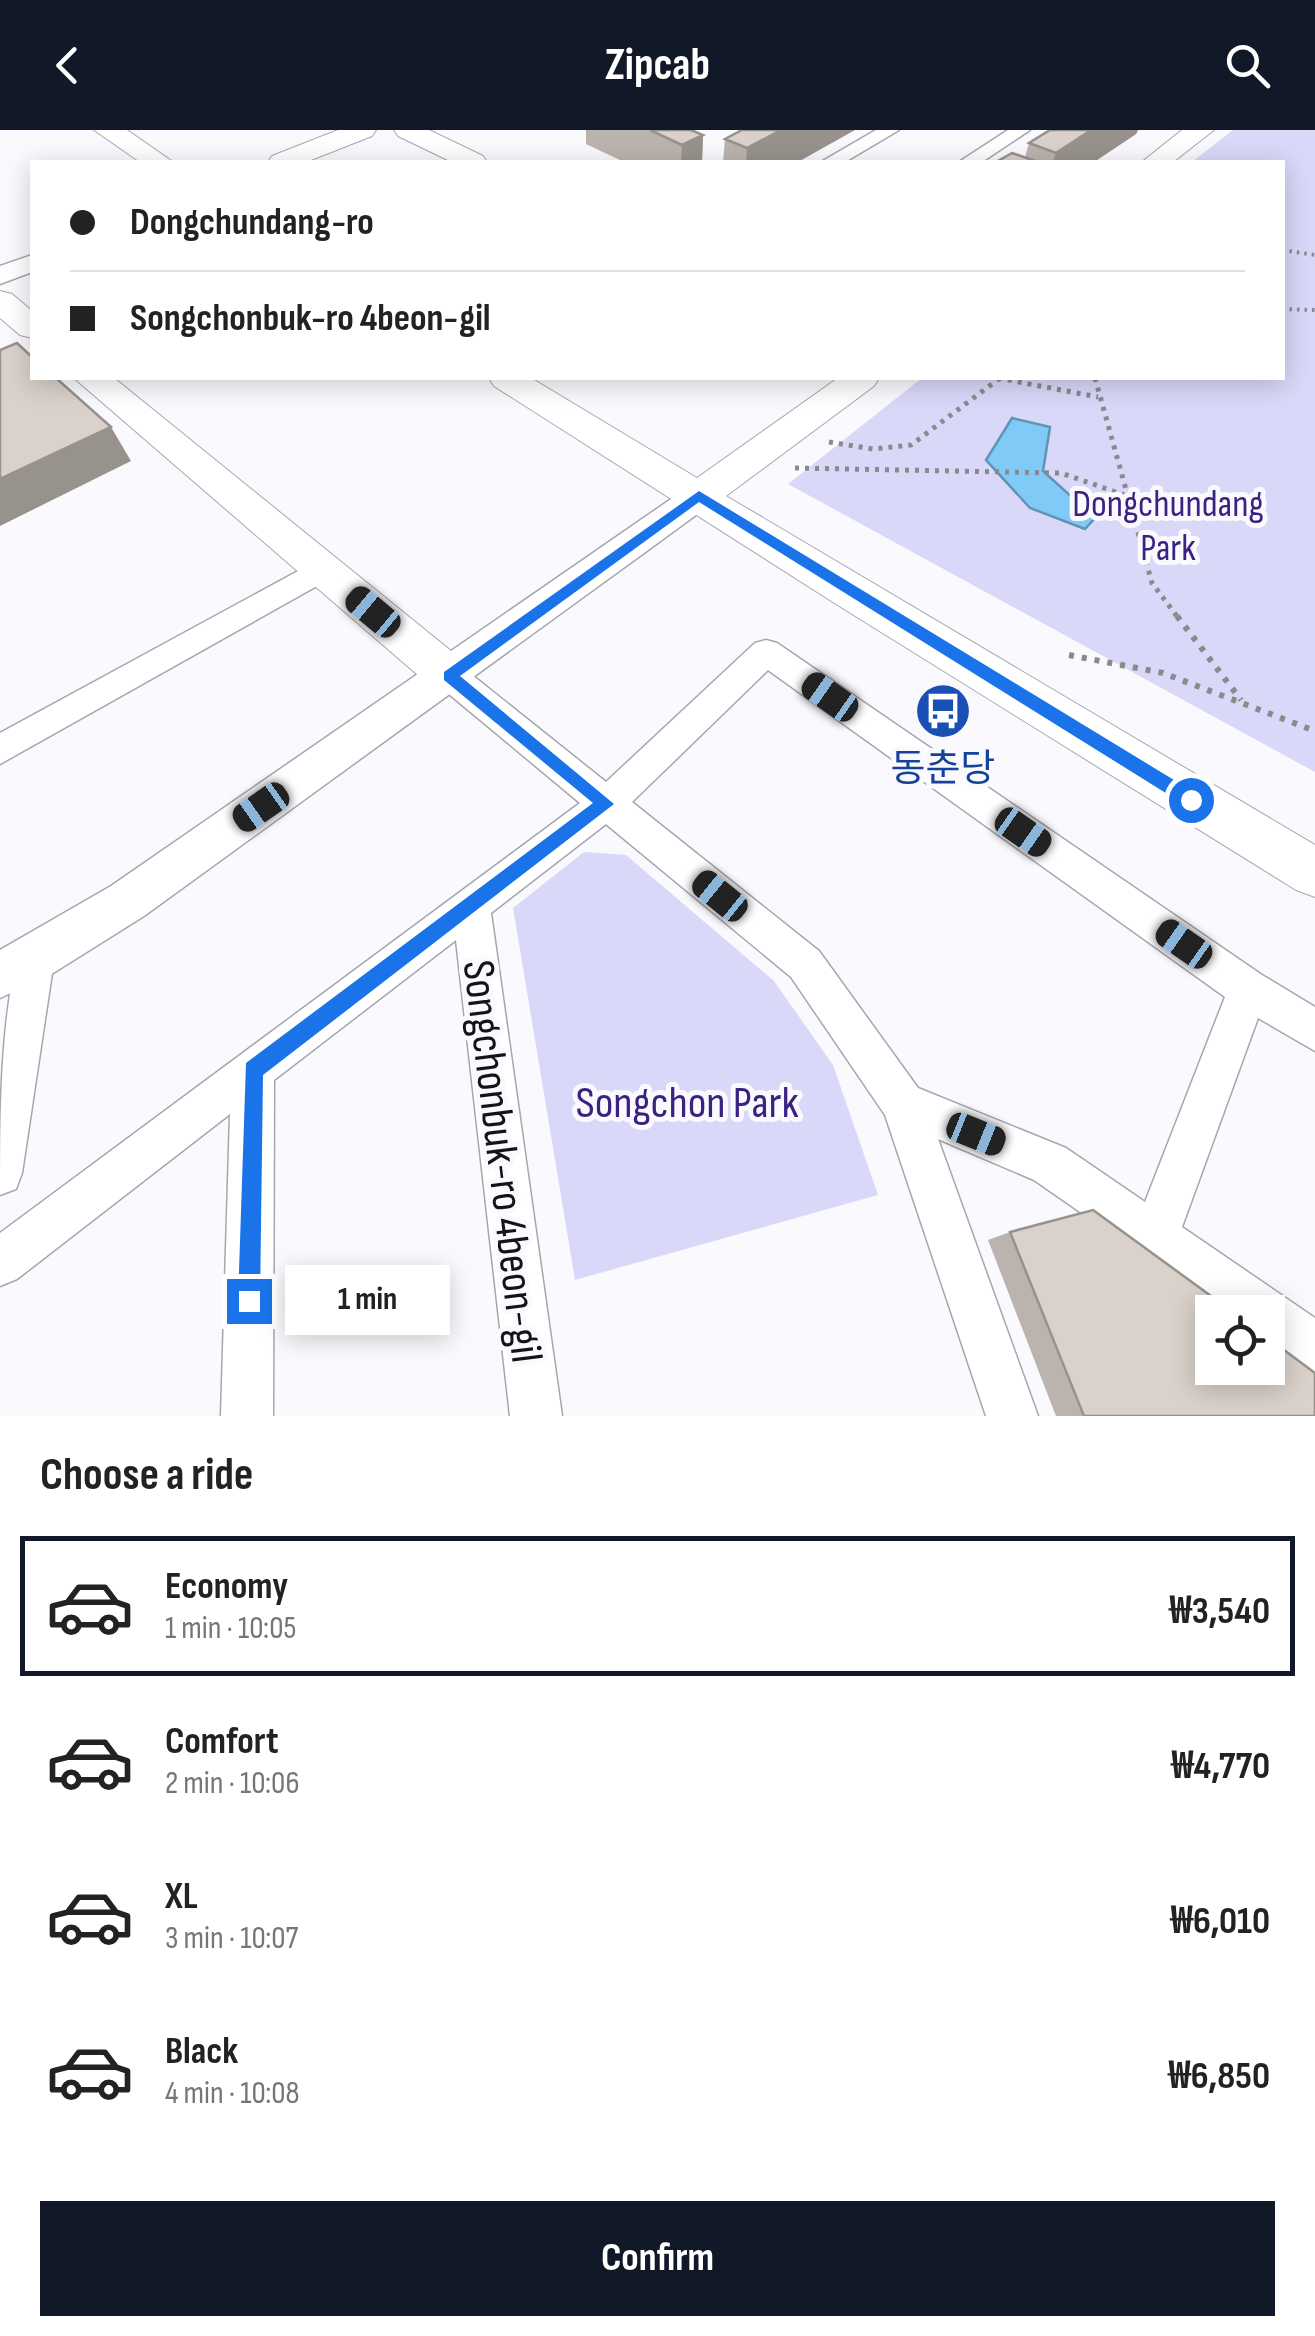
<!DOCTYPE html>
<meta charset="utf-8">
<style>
:root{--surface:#fff;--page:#f6f6f6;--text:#222;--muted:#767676;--line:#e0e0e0;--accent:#111827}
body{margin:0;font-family:"Sofia Sans Condensed","Noto Sans KR",sans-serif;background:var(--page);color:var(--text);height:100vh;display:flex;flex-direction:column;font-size:38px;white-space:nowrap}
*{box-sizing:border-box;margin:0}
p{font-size:32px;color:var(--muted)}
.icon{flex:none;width:55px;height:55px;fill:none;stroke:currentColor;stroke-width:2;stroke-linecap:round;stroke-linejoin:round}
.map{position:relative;height:1286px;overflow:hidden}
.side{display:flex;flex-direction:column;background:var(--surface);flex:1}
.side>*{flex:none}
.hud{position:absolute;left:30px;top:30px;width:1255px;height:220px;border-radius:0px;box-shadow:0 5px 25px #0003;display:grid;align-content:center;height:220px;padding:0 40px;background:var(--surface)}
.tools{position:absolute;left:1195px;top:1165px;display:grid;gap:20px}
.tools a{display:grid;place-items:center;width:90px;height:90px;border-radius:0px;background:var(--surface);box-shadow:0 5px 25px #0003;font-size:50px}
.end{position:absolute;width:45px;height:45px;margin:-22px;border:12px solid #1a73e8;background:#fff;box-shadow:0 0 0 5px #fff}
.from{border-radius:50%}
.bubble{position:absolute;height:70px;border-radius:0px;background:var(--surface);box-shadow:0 5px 25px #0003;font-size:32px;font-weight:700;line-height:70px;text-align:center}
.car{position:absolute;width:30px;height:60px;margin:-30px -15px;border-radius:12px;box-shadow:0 0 8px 2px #0007;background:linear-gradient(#222 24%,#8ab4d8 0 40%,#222 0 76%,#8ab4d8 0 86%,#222 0)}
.hud b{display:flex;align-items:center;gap:35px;height:95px;font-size:38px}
.hud b+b{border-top:2px solid var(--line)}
.hud i{width:25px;height:25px;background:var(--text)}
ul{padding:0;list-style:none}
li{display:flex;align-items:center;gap:30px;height:140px;margin:0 20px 15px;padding:0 20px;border:5px solid transparent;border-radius:0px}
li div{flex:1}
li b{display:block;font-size:38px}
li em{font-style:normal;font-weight:700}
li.selected{border-color:var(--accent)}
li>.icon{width:90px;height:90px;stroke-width:1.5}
h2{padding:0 40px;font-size:45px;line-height:120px}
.cta{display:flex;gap:20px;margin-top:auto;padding:20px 40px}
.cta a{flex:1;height:115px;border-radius:0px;background:var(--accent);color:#fff;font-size:40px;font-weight:700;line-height:115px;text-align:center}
header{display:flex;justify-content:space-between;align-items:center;height:130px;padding:0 40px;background:var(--accent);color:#fff;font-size:45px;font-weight:700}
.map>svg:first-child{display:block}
</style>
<header><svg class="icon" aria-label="back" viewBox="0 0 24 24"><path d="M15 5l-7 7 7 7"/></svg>Zipcab<svg class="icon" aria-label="search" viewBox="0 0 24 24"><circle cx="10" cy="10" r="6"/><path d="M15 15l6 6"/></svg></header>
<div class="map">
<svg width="1315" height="1286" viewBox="0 0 1315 1286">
<rect width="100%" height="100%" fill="#fafafe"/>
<g fill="#d9d8f9">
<path d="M 1233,0 L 1315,0 L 1315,642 L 788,354 L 922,248 L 1282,248 L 1282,32 L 1192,32 Z"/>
<path d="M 584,722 L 626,725 L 774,851 L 833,935 L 878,1065 L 575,1150 L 513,778 Z"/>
</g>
<path fill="#80caf7" stroke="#6093b4" stroke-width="2.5" d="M 1012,288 L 1050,297 L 1043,341 L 1095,388 L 1085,399 L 1030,378 L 986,330 Z"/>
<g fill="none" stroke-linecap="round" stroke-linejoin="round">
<g stroke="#a6a6af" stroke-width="3">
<g id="minor">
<path d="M 876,0 L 899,0 L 845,32 L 821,32 Z"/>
<path d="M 1008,0 L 1030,0 L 982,32 L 959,32 Z"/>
<path d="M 322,428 L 333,431 L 337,439 L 333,447 L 0,634 L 0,603 Z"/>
<path d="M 766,510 L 777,513 L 1262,845 L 1315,877 L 1315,921 L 1258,888 L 1182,1097 L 1315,1188 L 1315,1243 L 1298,1235 L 1268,1213 L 1268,1182 L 1224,1182 L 1034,1050 L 938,1009 L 1038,1286 L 986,1286 L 885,985 L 791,847 L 606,694 L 491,783 L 562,1286 L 510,1286 L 456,810 L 274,950 L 273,1286 L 221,1286 L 230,984 L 17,1149 L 0,1156 L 0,1103 L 580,673 L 438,555 L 434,546 L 438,537 L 450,533 L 462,537 L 606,652 L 755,513 ZM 768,540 L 1225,867 L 1145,1072 L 1066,1018 L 918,958 L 819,821 L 632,672 Z"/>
<path d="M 34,811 L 48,817 L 54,830 L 22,1043 L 16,1059 L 0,1065 C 0,989 0,888 20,817 Z"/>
</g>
</g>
<g stroke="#a6a6af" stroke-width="3">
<g id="tertiary">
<path d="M 32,125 L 32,142 L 0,154 L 0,136 Z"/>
<path d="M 699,355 L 711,358 L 716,366 L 711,374 L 655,415 L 144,786 L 50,845 L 0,868 L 0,820 L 111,756 L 687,358 Z"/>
</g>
</g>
<g stroke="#a6a6af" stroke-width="2">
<g id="secondary">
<path d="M 94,0 L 127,0 L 173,32 L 140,32 Z"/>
<path d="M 338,0 L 376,0 L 372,6 L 306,32 L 268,32 L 272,26 Z"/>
<path d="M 394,0 L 429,0 L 483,26 L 487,32 L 452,32 L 398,6 Z"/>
<path d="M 1182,0 L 1214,0 L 1173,32 L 1142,32 Z"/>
<path d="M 0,161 L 12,164 L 32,181 L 32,208 L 20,205 L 0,188 Z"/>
<path d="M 74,248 L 114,248 L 466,533 L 473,546 L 466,559 L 450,564 L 434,559 Z"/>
<path d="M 489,248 L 531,248 L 697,348 L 838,248 L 879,248 L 874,256 L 726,366 L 1315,715 L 1315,767 L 1296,760 L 836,474 L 494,256 Z"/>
</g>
</g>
<g stroke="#8a8a8d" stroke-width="4" stroke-dasharray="2.5 5" stroke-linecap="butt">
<path d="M 1282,120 L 1315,125"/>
<path d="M 1282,179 L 1315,180"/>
</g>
<g stroke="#8a8a8d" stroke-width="5" stroke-dasharray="4 6" stroke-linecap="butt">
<path d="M 998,248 L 1098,267"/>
<path d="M 1095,248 L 1152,453 L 1179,489"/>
<path d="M 829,312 L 873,319 L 911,315 L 1000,248"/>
<path d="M 795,338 L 1061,343 L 1130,367"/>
</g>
<g stroke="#8a8a8d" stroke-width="6" stroke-dasharray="5 8" stroke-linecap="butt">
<path d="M 1177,486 L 1241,570"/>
<path d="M 1069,525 L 1163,543 L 1315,601"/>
</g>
<use href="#minor" fill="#fff" fill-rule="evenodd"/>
<use href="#tertiary" fill="#fff" fill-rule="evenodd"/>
<use href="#secondary" fill="#fff" fill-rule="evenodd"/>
</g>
<g fill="#bbb4ae">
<path d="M 586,0 L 691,0 L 703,5 L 702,32 L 624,32 L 586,14 Z"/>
<path d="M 1050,0 L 1138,0 L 1136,4 L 1094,32 L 996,32 L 1025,27 L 1029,13 Z"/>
<path d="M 725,9 L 798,32 L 723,32 Z"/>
<path d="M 1010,1102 L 1315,1286 L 1056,1286 L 988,1110 Z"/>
</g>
<g fill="#98928d">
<path d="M 781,0 L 855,0 L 798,32 L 746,32 L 747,18 Z"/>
<path d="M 1091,0 L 1138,0 L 1136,4 L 1094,32 L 1053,32 L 1056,23 Z"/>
<path d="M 703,5 L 702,32 L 681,32 L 682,15 Z"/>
<path d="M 111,297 L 131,331 L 0,396 L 0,349 Z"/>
</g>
<g fill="#d9d1ca" stroke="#98928d" stroke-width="2.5">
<path d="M 650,0 L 691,0 L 703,5 L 682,15 Z"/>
<path d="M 742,0 L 781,0 L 747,18 L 725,9 Z"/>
<path d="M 1050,0 L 1091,0 L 1056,23 L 1029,13 Z"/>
<path d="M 1012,23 L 1038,32 L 996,32 Z"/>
<path d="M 17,213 L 32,227 L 32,248 L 56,248 L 111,297 L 0,349 L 0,220 Z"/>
<path d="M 1093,1080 L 1233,1182 L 1212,1182 L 1212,1238 L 1268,1238 L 1268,1208 L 1315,1243 L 1315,1286 L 1084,1286 L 1010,1102 Z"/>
</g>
<path fill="#1a73e8" d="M 699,361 L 1197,664 L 1197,675 L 1185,675 L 699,372 L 460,546 L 614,674 L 263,945 L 260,1171 L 257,1179 L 249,1182 L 241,1179 L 238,1171 L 246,933 L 593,673 L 444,550 L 444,542 Z"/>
<defs>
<g id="bus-disc" transform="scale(2.875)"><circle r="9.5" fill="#1a4fb4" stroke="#fafafe"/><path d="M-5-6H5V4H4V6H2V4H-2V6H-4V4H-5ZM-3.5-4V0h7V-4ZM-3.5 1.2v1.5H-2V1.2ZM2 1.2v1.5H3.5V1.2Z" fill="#fff"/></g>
</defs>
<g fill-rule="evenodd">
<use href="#bus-disc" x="943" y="581"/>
</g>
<g text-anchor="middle" stroke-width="10" stroke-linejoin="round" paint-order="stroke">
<g font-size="38" fill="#3a2282" stroke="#fafafe">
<text x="1168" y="386">Dongchundang<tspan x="1168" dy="44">Park</tspan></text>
</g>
<g font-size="38" fill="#164399" stroke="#fafafe">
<text x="943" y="651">동춘당</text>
</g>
<g font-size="45" fill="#3a2282" stroke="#fafafe">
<text x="687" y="987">Songchon Park</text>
</g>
<g font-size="45" fill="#141417" stroke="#fafafe">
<text transform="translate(504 1031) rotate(83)" y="16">Songchonbuk-ro 4beon-gil</text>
</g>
</g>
</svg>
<div class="tools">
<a><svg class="icon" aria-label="locate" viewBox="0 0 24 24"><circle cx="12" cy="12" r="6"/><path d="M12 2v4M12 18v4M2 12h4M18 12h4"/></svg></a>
</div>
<i class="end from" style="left:1191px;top:670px"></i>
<i class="end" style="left:249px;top:1171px"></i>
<div class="bubble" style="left:285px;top:1135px;width:165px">1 min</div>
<i class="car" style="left:373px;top:482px;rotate:310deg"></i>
<i class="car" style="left:830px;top:567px;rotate:305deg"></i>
<i class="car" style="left:261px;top:677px;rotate:235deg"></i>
<i class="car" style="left:1023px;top:702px;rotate:125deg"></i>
<i class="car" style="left:720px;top:766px;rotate:309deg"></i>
<i class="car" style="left:1184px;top:814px;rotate:305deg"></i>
<i class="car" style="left:976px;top:1004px;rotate:112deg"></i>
<div class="hud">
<b><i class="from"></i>Dongchundang-ro</b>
<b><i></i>Songchonbuk-ro 4beon-gil</b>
</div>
</div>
<section class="side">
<h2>Choose a ride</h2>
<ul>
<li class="selected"><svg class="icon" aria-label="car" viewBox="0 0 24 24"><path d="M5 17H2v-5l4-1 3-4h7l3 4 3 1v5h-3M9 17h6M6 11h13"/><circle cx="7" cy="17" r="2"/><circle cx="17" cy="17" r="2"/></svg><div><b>Economy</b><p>1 min · 10:05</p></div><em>₩3,540</em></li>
<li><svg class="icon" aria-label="car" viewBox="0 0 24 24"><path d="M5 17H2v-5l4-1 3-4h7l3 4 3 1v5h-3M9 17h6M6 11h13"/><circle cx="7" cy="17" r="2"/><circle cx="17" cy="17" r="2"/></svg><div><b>Comfort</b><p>2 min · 10:06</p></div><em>₩4,770</em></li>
<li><svg class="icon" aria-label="car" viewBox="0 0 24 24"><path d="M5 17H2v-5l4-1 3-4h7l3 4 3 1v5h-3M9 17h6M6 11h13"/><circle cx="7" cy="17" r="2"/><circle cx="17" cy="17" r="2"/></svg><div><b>XL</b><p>3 min · 10:07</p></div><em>₩6,010</em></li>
<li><svg class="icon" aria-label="car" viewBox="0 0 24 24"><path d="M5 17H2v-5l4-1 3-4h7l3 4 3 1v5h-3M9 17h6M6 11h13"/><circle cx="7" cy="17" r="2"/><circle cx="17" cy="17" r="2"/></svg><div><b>Black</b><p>4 min · 10:08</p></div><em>₩6,850</em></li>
</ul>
<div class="cta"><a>Confirm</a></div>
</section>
